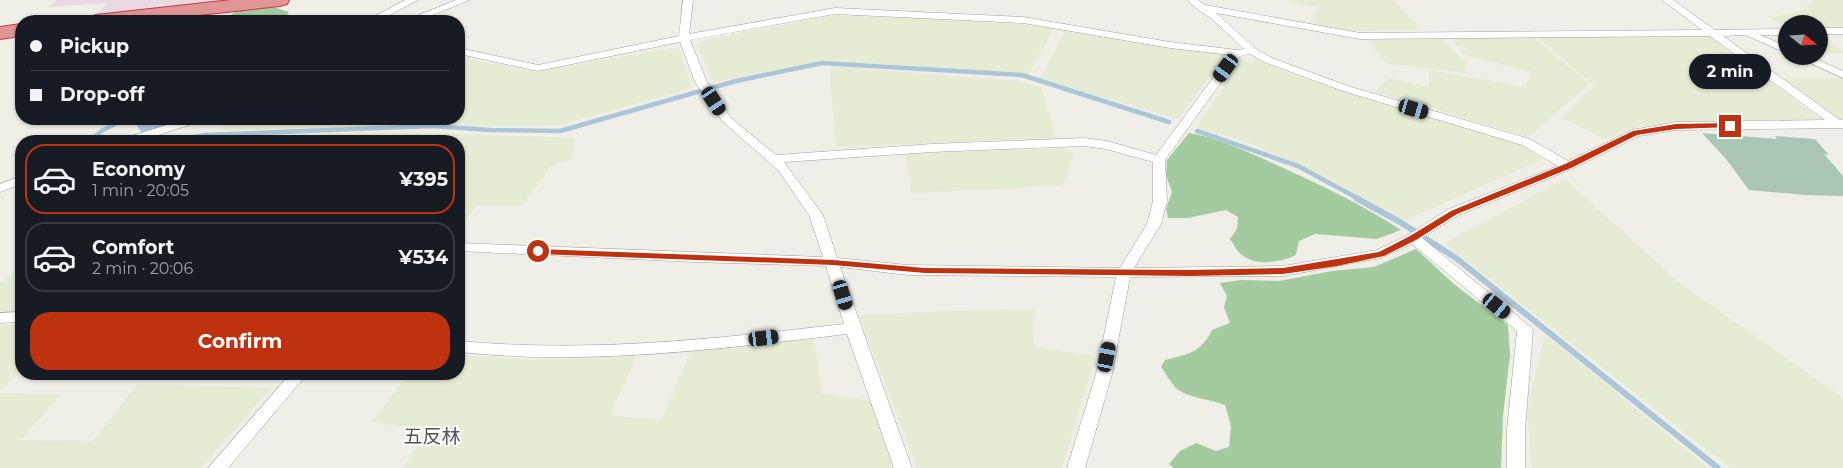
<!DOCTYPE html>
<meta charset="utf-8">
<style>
:root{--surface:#171b24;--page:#242831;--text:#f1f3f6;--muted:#9ea1a6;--line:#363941;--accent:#bf3210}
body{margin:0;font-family:Montserrat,"Noto Sans JP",sans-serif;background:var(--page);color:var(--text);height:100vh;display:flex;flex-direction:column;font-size:19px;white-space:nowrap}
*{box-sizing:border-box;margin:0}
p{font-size:16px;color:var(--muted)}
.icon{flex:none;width:28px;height:28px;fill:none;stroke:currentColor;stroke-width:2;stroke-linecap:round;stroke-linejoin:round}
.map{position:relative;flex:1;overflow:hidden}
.details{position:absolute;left:15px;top:135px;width:450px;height:245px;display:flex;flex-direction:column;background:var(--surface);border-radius:20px;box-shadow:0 1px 4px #0004}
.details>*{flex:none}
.guide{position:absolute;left:15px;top:15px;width:450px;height:110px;border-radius:20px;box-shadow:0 1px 4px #0004;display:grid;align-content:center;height:110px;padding:0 15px;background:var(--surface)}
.needle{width:32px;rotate:108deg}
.fabs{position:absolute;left:1778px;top:15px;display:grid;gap:10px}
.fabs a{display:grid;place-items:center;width:50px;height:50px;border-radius:50%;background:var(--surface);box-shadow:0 1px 4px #0004;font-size:25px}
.end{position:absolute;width:22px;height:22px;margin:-11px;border:6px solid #bf3210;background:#fff;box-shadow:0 0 0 2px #fff}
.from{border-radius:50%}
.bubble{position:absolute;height:35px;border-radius:18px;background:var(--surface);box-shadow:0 1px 4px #0004;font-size:16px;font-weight:700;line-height:35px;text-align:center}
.car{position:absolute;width:15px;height:30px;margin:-15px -8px;border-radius:6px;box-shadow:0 0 4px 1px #0007;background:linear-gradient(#222 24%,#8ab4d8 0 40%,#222 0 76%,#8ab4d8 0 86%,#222 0)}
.guide b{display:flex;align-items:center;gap:18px;height:48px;font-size:19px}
.guide b+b{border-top:1px solid var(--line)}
.guide i{width:12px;height:12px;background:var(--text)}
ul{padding:9px 0 0;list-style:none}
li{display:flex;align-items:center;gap:15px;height:70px;margin:0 10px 8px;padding:0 5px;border:2px solid var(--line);border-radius:20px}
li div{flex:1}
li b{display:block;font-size:19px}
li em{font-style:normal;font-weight:700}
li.selected{border-color:var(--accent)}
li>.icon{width:45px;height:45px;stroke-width:1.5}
.cta{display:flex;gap:10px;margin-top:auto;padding:10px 15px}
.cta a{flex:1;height:58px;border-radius:20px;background:var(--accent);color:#fff;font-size:20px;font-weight:700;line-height:58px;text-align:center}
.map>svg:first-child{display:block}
</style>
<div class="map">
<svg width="1843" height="468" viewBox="0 0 1843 468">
<rect width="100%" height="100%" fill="#efeee7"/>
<path fill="#e8d9e2" d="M 57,0 L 216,0 L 217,3 L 94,17 L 108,3 L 48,7 Z"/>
<g fill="#e6ecd4">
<path d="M 1291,0 L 1394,0 L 1422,30 L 1350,31 L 1311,23 L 1319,7 L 1289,2 Z"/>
<path d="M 1816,0 L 1843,0 L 1843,28 L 1819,28 L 1819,24 L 1786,24 L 1786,27 L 1770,18 L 1799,11 Z"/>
<path d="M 835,15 L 951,20 L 1038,26 L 1053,29 L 1028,75 L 828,60 L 714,82 L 698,45 L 704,40 Z"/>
<path d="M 1065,31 L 1226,55 L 1178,119 L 1040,79 Z"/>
<path d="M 1702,35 L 1710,37 L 1821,119 L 1669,124 L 1638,127 L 1605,139 L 1562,118 L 1594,86 L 1539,38 Z"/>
<path d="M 1819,35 L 1843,51 L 1843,53 L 1819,53 Z"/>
<path d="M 1533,37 L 1589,84 L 1529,137 L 1375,92 L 1388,78 L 1429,87 L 1429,70 L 1525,87 L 1532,72 L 1465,55 L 1451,38 Z"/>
<path d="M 1368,39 L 1442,39 L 1467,64 L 1466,73 L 1385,63 Z"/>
<path d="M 678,47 L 692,88 L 559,125 L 476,126 L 449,124 L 217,131 L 228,119 L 459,119 L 459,57 L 537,72 Z"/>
<path d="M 1256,59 L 1282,71 L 1348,93 L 1506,140 L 1525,147 L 1543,159 L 1406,220 L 1313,172 L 1245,141 L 1196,128 L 1241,60 L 1251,63 Z"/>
<path d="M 829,66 L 1016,81 L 1041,87 L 1056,138 L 836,147 Z"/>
<path d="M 1783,78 L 1843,78 L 1843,120 L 1835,117 Z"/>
<path d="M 396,132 L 575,138 L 572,159 L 551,166 L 522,206 L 477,205 L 459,229 L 459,141 L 183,141 L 204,138 Z"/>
<path d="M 1063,148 L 1075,154 L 1071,161 L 1066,179 L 1061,186 L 911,193 L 906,154 Z"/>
<path d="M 1565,179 L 1681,284 L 1843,398 L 1843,468 L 1730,468 L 1444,243 Z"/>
<path d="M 21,267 L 21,311 L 0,312 L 0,283 Z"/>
<path d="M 1002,309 L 1035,310 L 1034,347 L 1096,356 L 1062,468 L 917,468 L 859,315 Z"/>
<path d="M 21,324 L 21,370 L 0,391 L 0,326 Z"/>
<path d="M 1545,334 L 1708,468 L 1532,468 L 1527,409 Z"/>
<path d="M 813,338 L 823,394 L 871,401 L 894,468 L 404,468 L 426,429 L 372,422 L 408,374 L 459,374 L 459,355 L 534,360 L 636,357 L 610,416 L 662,420 L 690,352 Z"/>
<path d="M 137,384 L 271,388 L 201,468 L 0,468 L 0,393 L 62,394 L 21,440 L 93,441 Z"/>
</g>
<g fill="#a3cb9f">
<path d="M 270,6 L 289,12 L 285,19 L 279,21 L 225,21 C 235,7 253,8 270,6 Z"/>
<path d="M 1189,133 C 1221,139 1250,153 1279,166 C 1321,185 1363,205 1401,230 L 1377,239 L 1315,234 L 1299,241 L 1296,255 C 1281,262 1256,267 1242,255 C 1237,252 1234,244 1230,239 L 1237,229 L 1238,217 L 1226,210 L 1188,218 L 1168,218 L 1166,209 L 1172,192 L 1166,175 L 1167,160 Z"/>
<path d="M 1416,249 L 1455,285 L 1508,325 L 1510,355 L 1503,415 L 1501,468 L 1174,468 L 1169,464 L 1180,451 L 1196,443 L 1216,451 L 1229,447 L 1231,426 L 1225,405 C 1212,400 1187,397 1177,389 C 1171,383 1166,374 1161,367 L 1165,360 C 1188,354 1201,353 1212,330 L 1230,323 L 1224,307 L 1227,296 L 1220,283 L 1241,280 L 1279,281 L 1332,271 L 1374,267 Z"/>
</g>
<path fill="#aac6b4" d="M 1702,133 L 1777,139 L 1775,136 L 1815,139 L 1829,155 L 1824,154 L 1843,176 L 1843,196 L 1805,195 L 1749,190 L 1726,159 Z"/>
<path fill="#abc6d9" d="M 136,119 L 185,119 L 142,133 L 134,121 Z"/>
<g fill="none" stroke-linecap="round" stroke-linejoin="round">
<g stroke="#abc6d9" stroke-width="4.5">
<path d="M 1197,131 L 1298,166 L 1359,199"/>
<path d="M 89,141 L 103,130 L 125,119"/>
<path d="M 175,141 L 205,135 L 433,126 L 490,130 L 560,131 L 736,81 L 822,63 L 1022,75 L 1169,122"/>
</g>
<path stroke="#abc6d9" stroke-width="6" d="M 1356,198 L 1400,222 L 1456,258 L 1718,468"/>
<g stroke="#a1a1a1" stroke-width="1">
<g id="street">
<path d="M 405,0 L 418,0 L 378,21 L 366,21 Z"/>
<path d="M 456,0 L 470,0 L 418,21 L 404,21 Z"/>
<path d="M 683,0 L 693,0 L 689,34 L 835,8 L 1023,17 L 1170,42 L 1237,50 L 1244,49 L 1212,19 L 1197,9 L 1187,0 L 1198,0 L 1205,5 L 1360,33 L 1702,30 L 1662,0 L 1673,0 L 1715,30 L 1786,29 L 1786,35 L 1760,35 L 1786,46 L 1786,53 L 1745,35 L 1723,36 L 1840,120 L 1843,119 L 1843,128 L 1676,130 L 1639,136 L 1572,169 L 1459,215 L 1422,238 L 1533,329 L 1525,430 L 1525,468 L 1507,468 L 1507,430 L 1517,331 L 1412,244 L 1381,258 L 1283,276 L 1130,277 L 1112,374 L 1085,468 L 1067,468 L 1096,374 L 1116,277 L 908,275 L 840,267 L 912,468 L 894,468 L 847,334 C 718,349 589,366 459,352 L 459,341 C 591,353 713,339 844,324 L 826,266 L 695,262 L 459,251 L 459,243 L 823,257 L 809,215 L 778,170 L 723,122 L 695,82 L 680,42 L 538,71 L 459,54 L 459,48 L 538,65 L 679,36 ZM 1216,13 L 1360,39 L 1710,36 L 1825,120 L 1676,122 L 1632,130 L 1568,161 L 1530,139 L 1351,87 L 1272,58 L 1256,49 ZM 835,14 L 1023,23 L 1170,48 L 1230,55 L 1156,155 L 1107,141 L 1084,138 L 932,144 L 776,155 L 731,118 L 707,82 L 690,40 ZM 1250,54 L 1264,62 L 1343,91 L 1522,145 L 1558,166 L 1449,209 L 1408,235 L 1377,250 L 1283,266 L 1134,268 L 1161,224 L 1167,201 L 1165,160 L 1240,56 ZM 1084,146 L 1106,149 L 1153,162 L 1153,201 L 1147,224 L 1120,268 L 908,265 L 837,258 L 823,215 L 784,162 L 932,152 Z"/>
<rect x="1819" y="28" width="24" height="6"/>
<path d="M 1795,56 L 1809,56 L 1843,71 L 1843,78 Z"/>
<path d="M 186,119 L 203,119 L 201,121 L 140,141 L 123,141 L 125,138 Z"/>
<path d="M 21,176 L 21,184 L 0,192 L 0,184 Z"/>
<path d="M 21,312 L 21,322 L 0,323 L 0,313 Z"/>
<path d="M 290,374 L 307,374 L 228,468 L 208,468 Z"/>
</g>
</g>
<g stroke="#cd344a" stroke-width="2">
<g id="highway">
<path d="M 231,0 L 289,0 L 287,4 L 280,6 L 144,21 L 86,21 L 89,17 L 96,15 Z"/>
<path d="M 21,24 L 21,36 L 0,39 L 0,27 Z"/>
</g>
</g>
<use href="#street" fill="#fff" fill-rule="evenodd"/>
<use href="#highway" fill="#e09695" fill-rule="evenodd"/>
</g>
<path fill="#bf3210" d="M 1730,123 L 1732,124 L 1732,127 L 1676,129 L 1637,135 L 1571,168 L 1457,214 L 1416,240 L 1384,256 L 1337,266 L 1283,274 L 1191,276 L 925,273 L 833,265 L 538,254 L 533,251 L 538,249 L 833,260 L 925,268 L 1191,270 L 1283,268 L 1379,252 L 1410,236 L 1451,211 L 1565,164 L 1633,131 L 1676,124 Z"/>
<g text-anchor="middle" stroke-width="4" stroke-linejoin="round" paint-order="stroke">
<g font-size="19" fill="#535353" stroke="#fff">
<text x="432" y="443">五反林</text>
</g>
</g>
</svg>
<div class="fabs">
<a><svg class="needle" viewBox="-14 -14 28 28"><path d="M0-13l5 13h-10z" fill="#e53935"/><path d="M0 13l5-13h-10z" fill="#9ea1a6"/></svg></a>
</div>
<i class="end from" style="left:538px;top:251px"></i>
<i class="end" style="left:1730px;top:126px"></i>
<div class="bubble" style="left:1689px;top:54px;width:82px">2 min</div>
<i class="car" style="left:1226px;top:68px;rotate:216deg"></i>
<i class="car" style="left:714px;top:101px;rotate:147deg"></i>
<i class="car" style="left:1414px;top:109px;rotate:106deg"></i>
<i class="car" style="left:843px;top:295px;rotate:163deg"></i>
<i class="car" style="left:1497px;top:306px;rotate:129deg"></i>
<i class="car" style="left:764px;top:338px;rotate:83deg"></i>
<i class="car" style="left:1107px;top:357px;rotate:11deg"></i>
<div class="guide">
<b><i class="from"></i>Pickup</b>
<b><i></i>Drop-off</b>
</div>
<section class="details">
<ul>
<li class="selected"><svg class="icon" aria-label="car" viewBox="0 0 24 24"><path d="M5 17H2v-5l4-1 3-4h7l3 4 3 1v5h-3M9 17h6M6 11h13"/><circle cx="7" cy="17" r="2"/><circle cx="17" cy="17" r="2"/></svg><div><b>Economy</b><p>1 min · 20:05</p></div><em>¥395</em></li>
<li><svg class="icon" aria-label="car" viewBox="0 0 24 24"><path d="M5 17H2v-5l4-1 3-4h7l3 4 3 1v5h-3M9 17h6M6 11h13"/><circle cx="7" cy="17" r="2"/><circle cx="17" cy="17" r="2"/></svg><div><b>Comfort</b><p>2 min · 20:06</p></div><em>¥534</em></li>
</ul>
<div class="cta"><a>Confirm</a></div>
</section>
</div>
